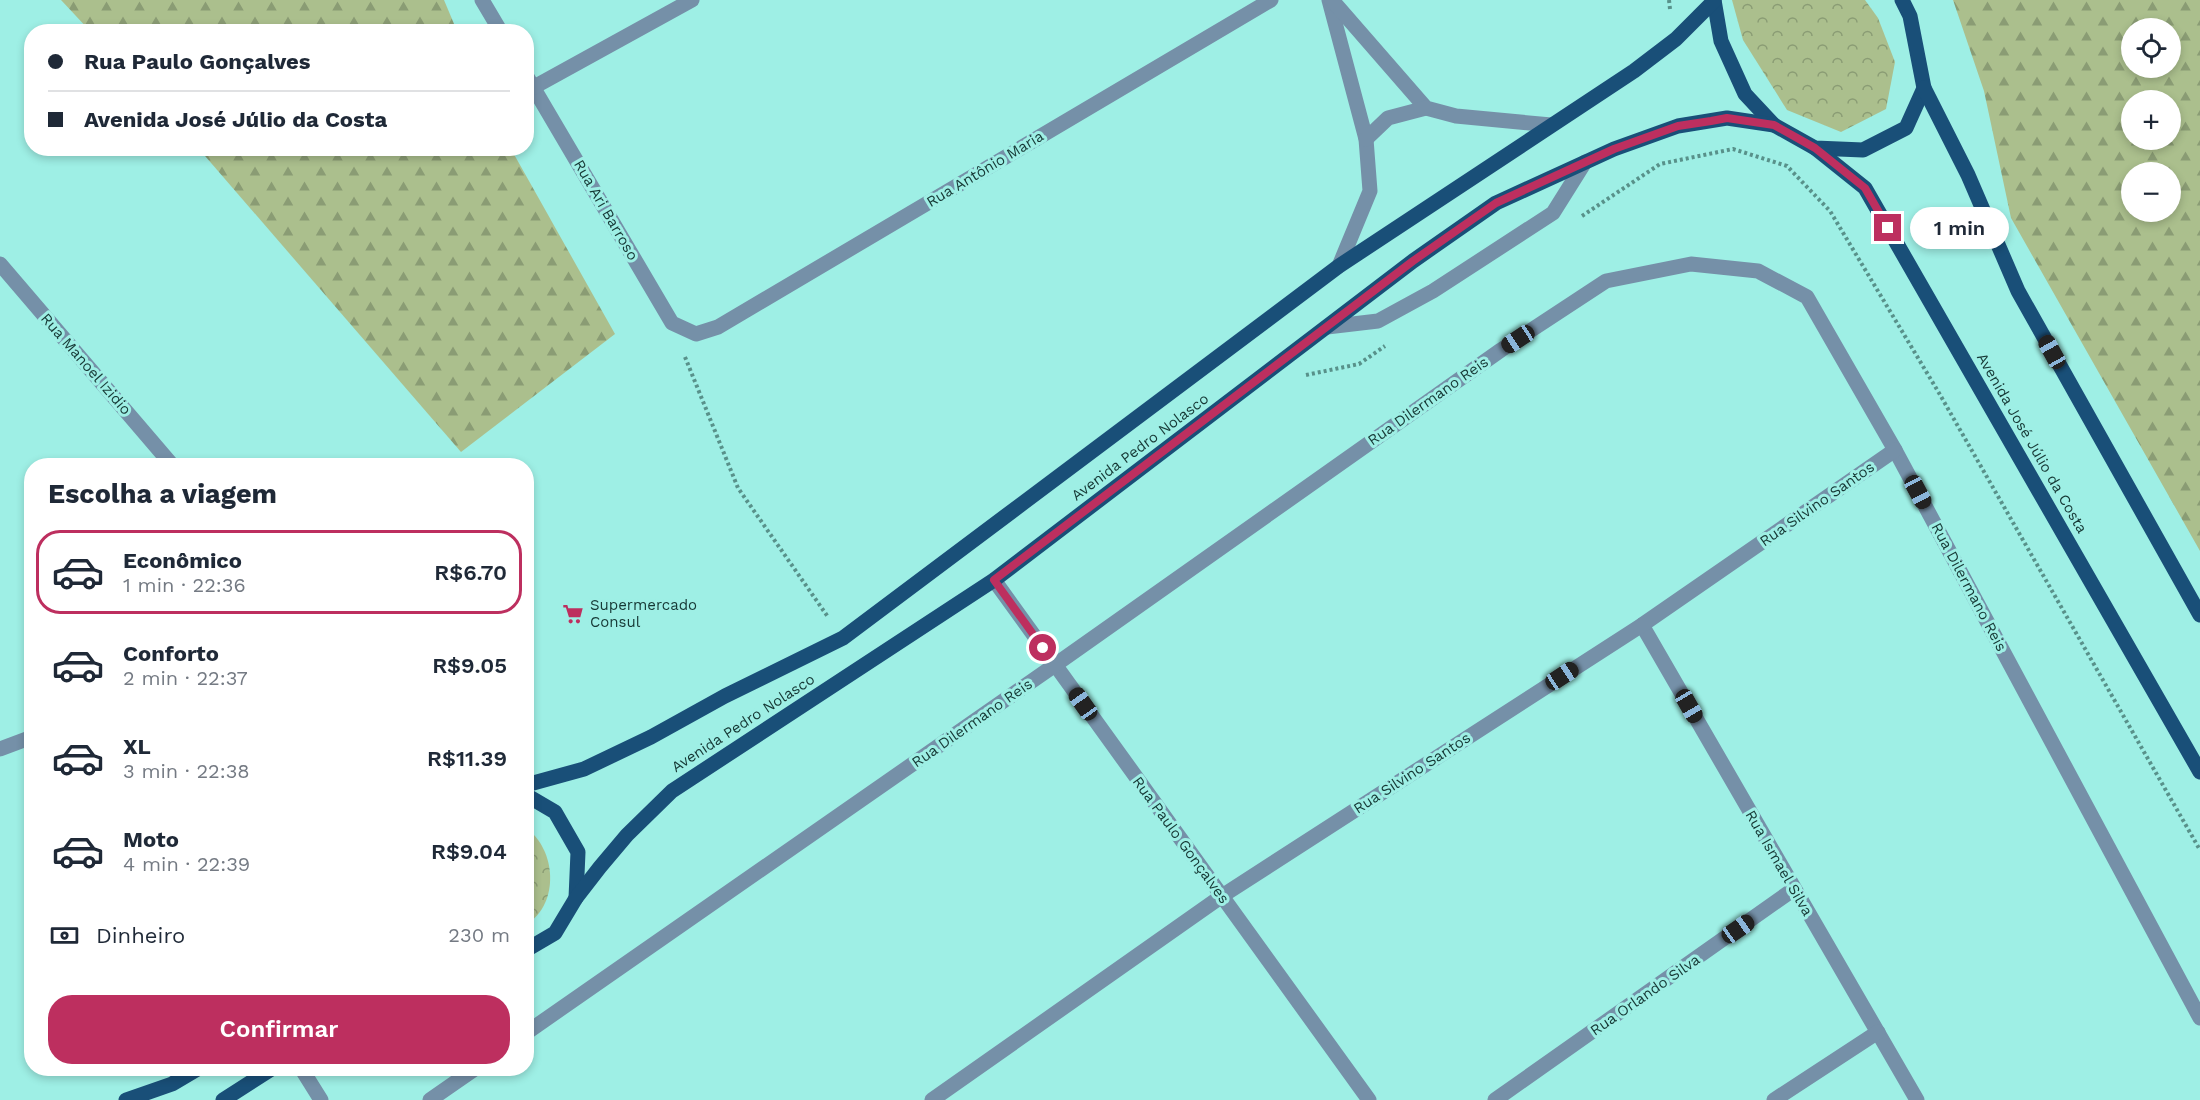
<!DOCTYPE html>
<html lang="pt">
<meta charset="utf-8">
<style>
:root{--surface:#fff;--page:#f2f2f3;--text:#1f2937;--muted:#747a83;--line:#e0e1e3;--accent:#bd2f5f}
body{margin:0;font-family:"Work Sans",sans-serif;background:var(--page);color:var(--text);height:100vh;display:flex;flex-direction:column;font-size:22px;white-space:nowrap}
*{box-sizing:border-box;margin:0}
p{font-size:20px;color:var(--muted)}
.icon{flex:none;width:33px;height:33px;fill:none;stroke:currentColor;stroke-width:2;stroke-linecap:round;stroke-linejoin:round}
.map{position:relative;flex:1;overflow:hidden}
.panel{position:absolute;left:24px;top:458px;width:510px;height:618px;display:flex;flex-direction:column;background:var(--surface);border-radius:24px;box-shadow:0 3px 9px #0003}
.panel>*{flex:none}
.top-card{position:absolute;left:24px;top:24px;width:510px;height:132px;border-radius:24px;box-shadow:0 3px 9px #0003;display:grid;align-content:center;height:132px;padding:0 24px;background:var(--surface)}
.fabs{position:absolute;left:2121px;top:18px;display:grid;gap:12px}
.fabs a{display:grid;place-items:center;width:60px;height:60px;border-radius:50%;background:var(--surface);box-shadow:0 3px 9px #0003;font-size:30px}
.end{position:absolute;width:27px;height:27px;margin:-14px;border:8px solid #bd2f5f;background:#fff;box-shadow:0 0 0 3px #fff}
.from{border-radius:50%}
.bubble{position:absolute;height:42px;border-radius:21px;background:var(--surface);box-shadow:0 3px 9px #0003;font-size:20px;font-weight:600;line-height:42px;text-align:center}
.car{position:absolute;width:18px;height:36px;margin:-18px -9px;border-radius:8px;box-shadow:0 0 4px 2px #0007;background:linear-gradient(#222 24%,#8ab4d8 0 40%,#222 0 76%,#8ab4d8 0 86%,#222 0)}
.top-card b{display:flex;align-items:center;gap:21px;height:57px;font-size:22px}
.top-card b+b{border-top:2px solid var(--line)}
.top-card i{width:15px;height:15px;background:var(--text)}
ul{padding:0;list-style:none}
li{display:flex;align-items:center;gap:18px;height:84px;margin:0 12px 9px;padding:0 12px;border:3px solid transparent;border-radius:24px}
li div{flex:1}
li b{display:block;font-size:22px}
li em{font-style:normal;font-weight:600}
li.selected{border-color:var(--accent)}
li>.icon{width:54px;height:54px;stroke-width:1.5}
h2{padding:0 24px;font-size:27px;line-height:72px}
.pay{display:flex;align-items:center;gap:15px;height:66px;padding:0 24px;font-size:22px}
.pay p{margin-inline-start:auto}
.action{display:flex;gap:12px;margin-top:auto;padding:12px 24px}
.action a{flex:1;height:69px;border-radius:24px;background:var(--accent);color:#fff;font-size:24px;font-weight:600;line-height:69px;text-align:center}
.map>svg:first-child{display:block}
</style>
<div class="map">
<svg width="2200" height="1100" viewBox="0 0 2200 1100">
<defs>
<pattern id="forest-firs" width="22" height="20" patternUnits="userSpaceOnUse" patternTransform="scale(1.5)"><rect width="22" height="20" fill="#abbf8d"/><path d="M5 1l3.5 6h-7zM16 11l3.5 6h-7z" fill="#8a9c74"/></pattern>
<pattern id="park-crowns" width="20" height="18" patternUnits="userSpaceOnUse" patternTransform="scale(1.5)"><rect width="20" height="18" fill="#abbf8d"/><path d="M2 6a3 3 0 1 1 6 0M12 15a3 3 0 1 1 6 0" fill="none" stroke="#8a9c74"/></pattern>
</defs>
<rect width="100%" height="100%" fill="#9eefe5"/>
<g fill="url(#forest-firs)" fill-rule="evenodd">
<path d="M 61,0 L 444,0 L 457,31 L 90,31 Z"/>
<path d="M 1953,0 L 2200,0 L 2200,551 L 2011,218 L 1984,91 ZM 2132,28 L 2170,28 L 2170,68 L 2132,68 ZM 2170,100 L 2170,140 L 2132,140 L 2132,100 ZM 2132,172 L 2170,172 L 2170,212 L 2132,212 Z"/>
<path d="M 199,149 L 511,149 L 615,334 L 461,452 Z"/>
</g>
<g fill="url(#park-crowns)">
<path d="M 1732,0 L 1865,0 L 1878,18 L 1895,62 L 1886,109 L 1841,132 L 1787,110 L 1743,40 Z"/>
<path d="M 526,828 C 556,849 560,903 527,924 Z"/>
</g>
<g fill="none" stroke-linecap="round" stroke-linejoin="round">
<g stroke="#58918a" stroke-width="4" stroke-dasharray="3 3" stroke-linecap="butt">
<path d="M 1669,0 L 1670,9"/>
<path d="M 1582,216 L 1660,164 L 1733,149 L 1787,166 L 1830,211 L 1939,393 L 2200,850"/>
<path d="M 685,357 L 738,488 L 828,617"/>
<path d="M 1306,375 L 1359,364 L 1385,346"/>
</g>
<g stroke="#7590a8" stroke-width="15">
<path d="M 482,0 L 501,32"/>
<path d="M 1329,0 L 1366,139 L 1370,191 L 1339,266"/>
<path d="M 1332,0 L 1426,108 L 1456,116 L 1551,125"/>
<path d="M 526,75 L 672,323 L 696,334 L 718,327 L 1271,0"/>
<path d="M 534,87 L 692,0"/>
<path d="M 1366,139 L 1388,118 L 1426,108"/>
<path d="M 0,264 L 172,465"/>
<path d="M 1327,327 L 1378,321 L 1433,291 L 1553,213 L 1585,162"/>
<path d="M 994,580 L 1369,1100"/>
<path d="M 1642,625 L 1917,1100"/>
<path d="M 0,749 L 32,737"/>
<path d="M 526,1033 L 1055,665 L 1501,350 L 1606,281 L 1691,264 L 1758,271 L 1807,297 L 1895,450 L 2200,1018"/>
<path d="M 301,1068 L 321,1100"/>
<path d="M 430,1100 L 476,1068"/>
<path d="M 932,1100 L 1222,896 L 1642,625 L 1895,450"/>
<path d="M 1495,1100 L 1794,889"/>
<path d="M 1774,1100 L 1878,1032"/>
</g>
<g stroke="#194f78" stroke-width="15">
<path d="M 1714,0 L 1721,41 L 1745,94 L 1774,125 L 1815,148 L 1863,150 L 1906,128 L 1924,88 L 1910,16 L 1902,0"/>
<path d="M 1924,88 L 1968,175 L 2018,291 L 2200,615"/>
<path d="M 1815,148 L 1865,188 L 2200,772"/>
<path d="M 526,785 L 584,769 L 651,737 L 725,696 L 843,638 L 1339,266 L 1634,71 L 1676,39 L 1714,1"/>
<path d="M 526,795 L 555,812 L 578,852 L 576,898"/>
<path d="M 526,950 L 555,933 L 576,898 L 600,867 L 627,835 L 672,791 L 994,580 L 1413,261 L 1496,203 L 1614,149 L 1678,126 L 1727,118 L 1774,125"/>
<path d="M 126,1100 L 172,1084 L 199,1068"/>
<path d="M 223,1100 L 273,1068"/>
</g>
</g>
<g fill="none" stroke-linecap="round" stroke-linejoin="round">
<path stroke="#bd2f5f" stroke-width="8" d="M 1043,648 L 994,580 L 1413,261 L 1463,226 L 1496,203 L 1614,149 L 1678,126 L 1711,121 L 1727,118 L 1774,125 L 1815,148 L 1865,188 L 1888,228"/>
</g>
<defs>
<g id="supermarket-bare" transform="scale(1.62)"><path d="M-6-5.5h2.5l.6 2H6L4.5 2H-2.5L-4.4-4H-6ZM-1.5 3.2a1.3 1.3 0 1 0 .1 0ZM3 3.2a1.3 1.3 0 1 0 .1 0Z" fill="#bd2f5f" stroke="#9eefe5" stroke-width="2.5" paint-order="stroke"/></g>
</defs>
<g fill-rule="evenodd">
<use href="#supermarket-bare" x="573" y="614"/>
</g>
<g text-anchor="middle" stroke-width="6" stroke-linejoin="round" paint-order="stroke">
<g font-size="15" fill="#163835" stroke="#9eefe5">
<text transform="translate(985 169) rotate(-31)" y="5">Rua Antônio Maria</text>
<text transform="translate(606 210) rotate(60)" y="5">Rua Ari Barroso</text>
<text transform="translate(86 364) rotate(49)" y="5">Rua Manoel Izidio</text>
<text transform="translate(1428 401) rotate(-35)" y="5">Rua Dilermano Reis</text>
<text transform="translate(2032 443) rotate(60)" y="5">Avenida José Júlio da Costa</text>
<text transform="translate(1140 447) rotate(-37)" y="5">Avenida Pedro Nolasco</text>
<text transform="translate(1817 504) rotate(-35)" y="5">Rua Silvino Santos</text>
<text transform="translate(1969 587) rotate(62)" y="5">Rua Dilermano Reis</text>
<text transform="translate(743 723) rotate(-33)" y="5">Avenida Pedro Nolasco</text>
<text transform="translate(972 723) rotate(-35)" y="5">Rua Dilermano Reis</text>
<text transform="translate(1412 773) rotate(-33)" y="5">Rua Silvino Santos</text>
<text transform="translate(1181 840) rotate(54)" y="5">Rua Paulo Gonçalves</text>
<text transform="translate(1779 863) rotate(60)" y="5">Rua Ismael Silva</text>
<text transform="translate(1645 995) rotate(-35)" y="5">Rua Orlando Silva</text>
</g>
<g font-size="15" fill="#163835" stroke="#9eefe5" text-anchor="start">
<text x="590" y="610">Supermercado<tspan x="590" dy="17">Consul</tspan></text>
</g>
</g>
</svg>
<div class="fabs">
<a><svg class="icon" aria-label="locate" viewBox="0 0 24 24"><circle cx="12" cy="12" r="6"/><path d="M12 2v4M12 18v4M2 12h4M18 12h4"/></svg></a>
<a>+</a>
<a>−</a>
</div>
<i class="end from" style="left:1043px;top:648px"></i>
<i class="end" style="left:1888px;top:228px"></i>
<div class="bubble" style="left:1910px;top:207px;width:99px">1 min</div>
<i class="car" style="left:1518px;top:339px;rotate:237deg"></i>
<i class="car" style="left:2052px;top:352px;rotate:331deg"></i>
<i class="car" style="left:1918px;top:492px;rotate:152deg"></i>
<i class="car" style="left:1562px;top:676px;rotate:57deg"></i>
<i class="car" style="left:1083px;top:704px;rotate:325deg"></i>
<i class="car" style="left:1689px;top:706px;rotate:150deg"></i>
<i class="car" style="left:1738px;top:929px;rotate:55deg"></i>
<div class="top-card">
<b><i class="from"></i>Rua Paulo Gonçalves</b>
<b><i></i>Avenida José Júlio da Costa</b>
</div>
<section class="panel">
<h2>Escolha a viagem</h2>
<ul>
<li class="selected"><svg class="icon" aria-label="car" viewBox="0 0 24 24"><path d="M5 17H2v-5l4-1 3-4h7l3 4 3 1v5h-3M9 17h6M6 11h13"/><circle cx="7" cy="17" r="2"/><circle cx="17" cy="17" r="2"/></svg><div><b>Econômico</b><p>1 min · 22:36</p></div><em>R$6.70</em></li>
<li><svg class="icon" aria-label="car" viewBox="0 0 24 24"><path d="M5 17H2v-5l4-1 3-4h7l3 4 3 1v5h-3M9 17h6M6 11h13"/><circle cx="7" cy="17" r="2"/><circle cx="17" cy="17" r="2"/></svg><div><b>Conforto</b><p>2 min · 22:37</p></div><em>R$9.05</em></li>
<li><svg class="icon" aria-label="car" viewBox="0 0 24 24"><path d="M5 17H2v-5l4-1 3-4h7l3 4 3 1v5h-3M9 17h6M6 11h13"/><circle cx="7" cy="17" r="2"/><circle cx="17" cy="17" r="2"/></svg><div><b>XL</b><p>3 min · 22:38</p></div><em>R$11.39</em></li>
<li><svg class="icon" aria-label="car" viewBox="0 0 24 24"><path d="M5 17H2v-5l4-1 3-4h7l3 4 3 1v5h-3M9 17h6M6 11h13"/><circle cx="7" cy="17" r="2"/><circle cx="17" cy="17" r="2"/></svg><div><b>Moto</b><p>4 min · 22:39</p></div><em>R$9.04</em></li>
</ul>
<div class="pay"><svg class="icon" aria-label="cash" viewBox="0 0 24 24"><path d="M3 7h18v10H3z"/><circle cx="12" cy="12" r="2"/></svg>Dinheiro<p>230 m</p></div>
<div class="action"><a>Confirmar</a></div>
</section>
</div>
